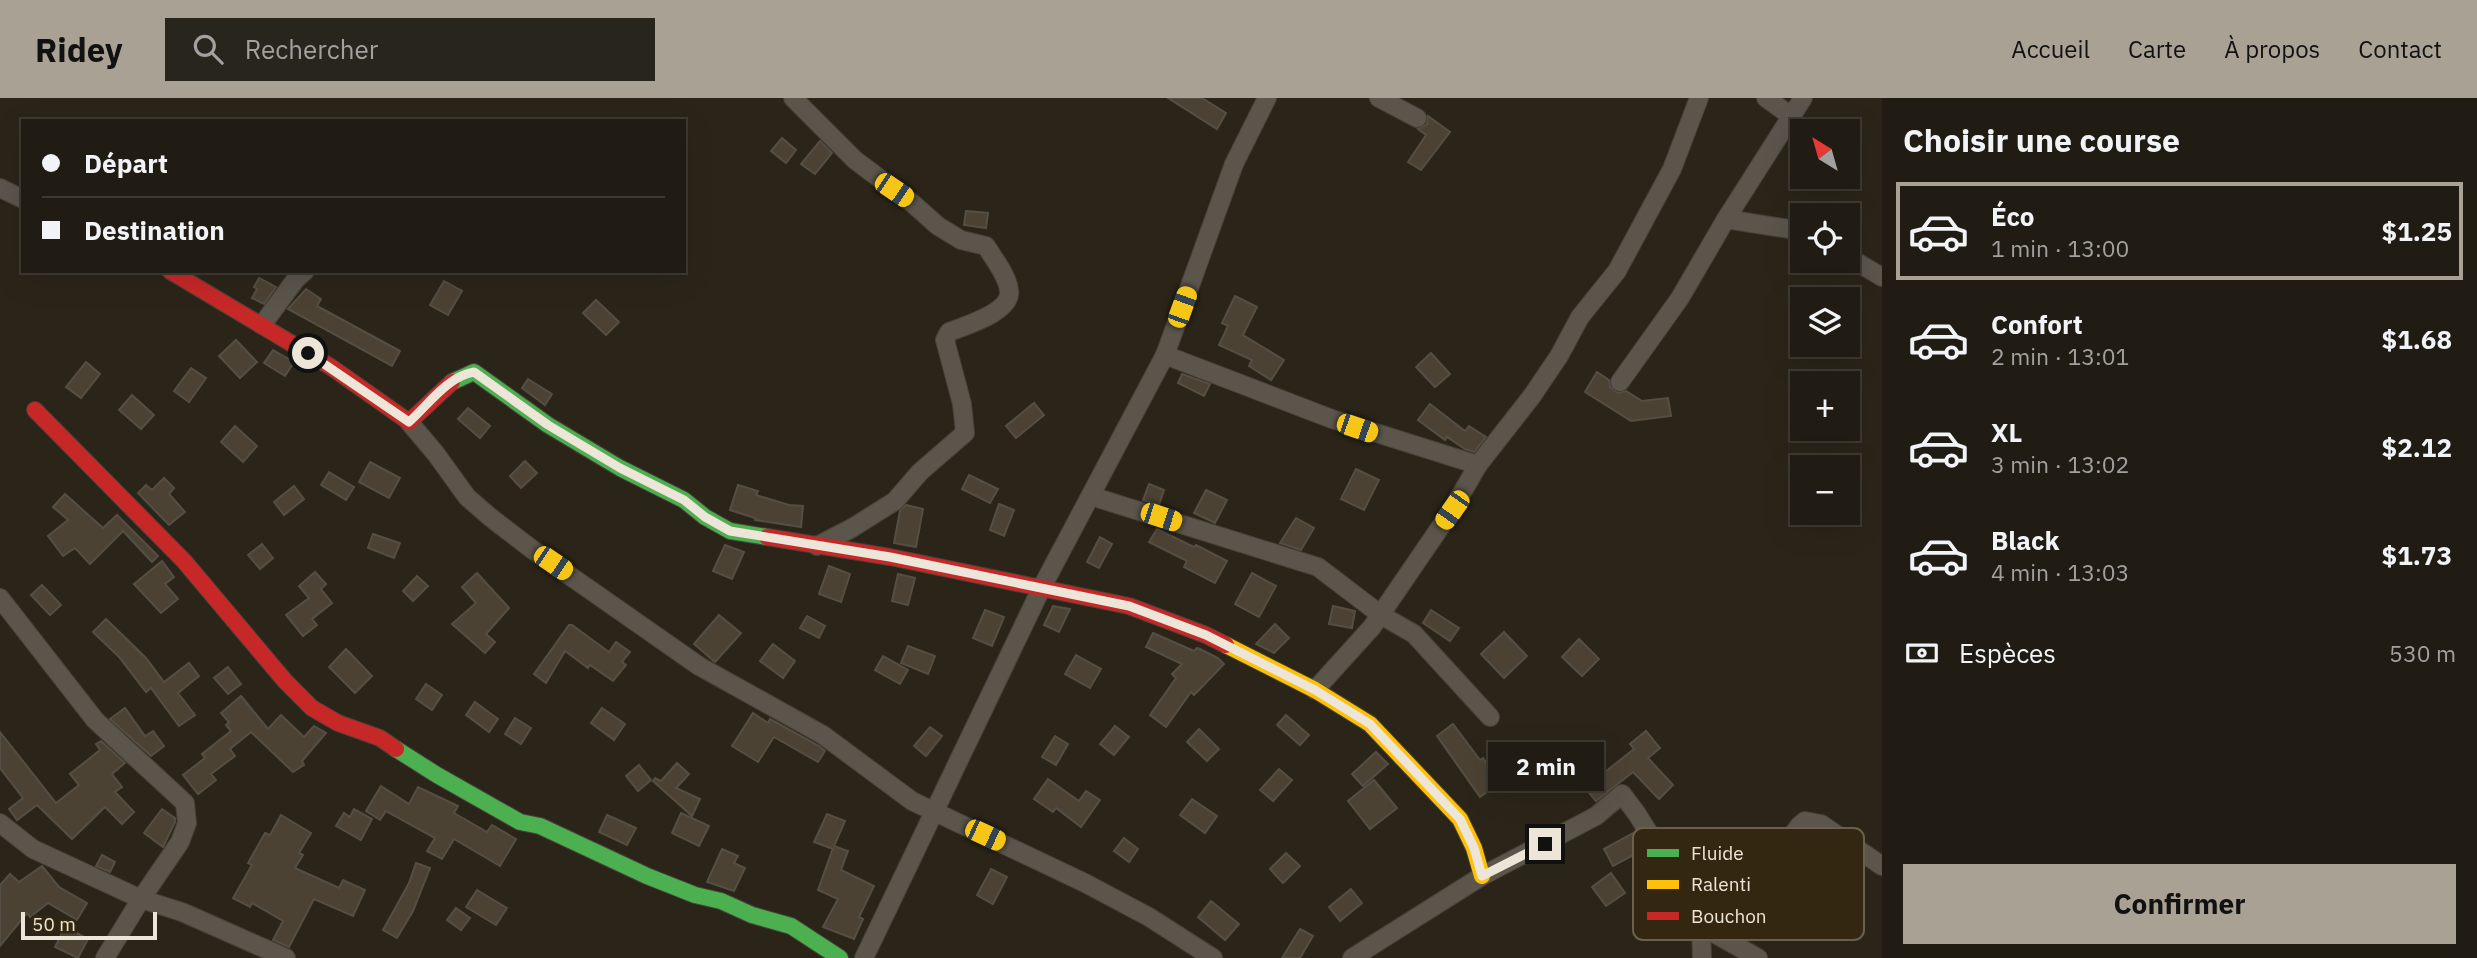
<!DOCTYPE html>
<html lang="fr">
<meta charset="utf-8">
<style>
:root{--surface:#201c13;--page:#28251c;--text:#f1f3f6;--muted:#a2a1a0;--line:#3d3a33;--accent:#a9a294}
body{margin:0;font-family:"IBM Plex Sans",sans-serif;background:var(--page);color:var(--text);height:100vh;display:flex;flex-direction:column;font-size:26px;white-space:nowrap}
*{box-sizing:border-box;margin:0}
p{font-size:23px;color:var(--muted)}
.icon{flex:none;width:38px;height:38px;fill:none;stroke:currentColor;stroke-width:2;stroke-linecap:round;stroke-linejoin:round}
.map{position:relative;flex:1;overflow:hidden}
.details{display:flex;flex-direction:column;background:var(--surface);width:595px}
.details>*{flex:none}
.hud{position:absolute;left:21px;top:21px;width:665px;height:154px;border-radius:0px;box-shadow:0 7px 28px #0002,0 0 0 2px var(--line);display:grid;align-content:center;height:154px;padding:0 21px;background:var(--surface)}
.needle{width:46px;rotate:323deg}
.controls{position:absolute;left:1790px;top:21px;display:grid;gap:14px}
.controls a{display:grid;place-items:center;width:70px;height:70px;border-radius:0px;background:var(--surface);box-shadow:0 7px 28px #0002,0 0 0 2px var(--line);font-size:35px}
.scale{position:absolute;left:21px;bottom:18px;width:136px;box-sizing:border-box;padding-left:7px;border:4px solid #ede5d7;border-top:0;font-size:19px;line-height:24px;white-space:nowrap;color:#ede5d7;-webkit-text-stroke:5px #332711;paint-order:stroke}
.end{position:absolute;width:32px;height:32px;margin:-16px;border:9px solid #ede5d7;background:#111;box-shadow:0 0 0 4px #111}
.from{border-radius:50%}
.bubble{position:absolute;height:49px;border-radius:0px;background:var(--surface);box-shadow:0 7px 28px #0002,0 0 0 2px var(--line);font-size:23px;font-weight:800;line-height:49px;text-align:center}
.car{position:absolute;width:21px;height:42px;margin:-21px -10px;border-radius:9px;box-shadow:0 0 5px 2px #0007;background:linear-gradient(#f5c518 24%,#345 0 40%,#f5c518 0 76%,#345 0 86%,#f5c518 0)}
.hud b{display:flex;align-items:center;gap:24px;height:66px;font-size:26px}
.hud b+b{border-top:2px solid var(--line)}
.hud i{width:18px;height:18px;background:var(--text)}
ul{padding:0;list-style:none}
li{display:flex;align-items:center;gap:21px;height:98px;margin:0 14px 10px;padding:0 7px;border:4px solid transparent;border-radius:0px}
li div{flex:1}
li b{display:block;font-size:26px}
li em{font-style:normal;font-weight:800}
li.on{border-color:var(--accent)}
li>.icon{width:63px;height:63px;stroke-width:1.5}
h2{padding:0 21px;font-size:32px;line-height:84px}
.pay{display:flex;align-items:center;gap:18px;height:77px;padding:0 21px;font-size:26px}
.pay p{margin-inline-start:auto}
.button{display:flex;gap:14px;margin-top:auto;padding:14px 21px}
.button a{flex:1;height:80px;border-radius:0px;background:var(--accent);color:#111;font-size:28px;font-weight:800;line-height:80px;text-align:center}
header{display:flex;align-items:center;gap:42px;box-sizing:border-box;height:98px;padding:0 35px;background:var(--accent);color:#111}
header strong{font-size:33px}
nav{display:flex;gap:38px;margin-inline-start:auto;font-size:24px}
.search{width:490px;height:63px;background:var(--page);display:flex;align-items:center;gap:18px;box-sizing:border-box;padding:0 24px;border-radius:0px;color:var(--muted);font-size:26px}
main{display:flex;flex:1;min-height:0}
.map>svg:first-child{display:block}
</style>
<header>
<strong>Ridey</strong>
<div class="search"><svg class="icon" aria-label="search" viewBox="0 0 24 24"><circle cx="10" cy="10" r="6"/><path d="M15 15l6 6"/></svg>Rechercher</div>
<nav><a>Accueil</a><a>Carte</a><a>À propos</a><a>Contact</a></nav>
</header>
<main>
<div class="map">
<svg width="1882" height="860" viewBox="0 0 1882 860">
<rect width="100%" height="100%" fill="#2b2519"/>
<g fill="#4c4234" stroke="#544e44" stroke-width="2">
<path d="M 1168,0 L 1202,0 L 1226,15 L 1217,31 Z"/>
<path d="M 1428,18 L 1450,34 L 1421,72 L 1408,64 L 1426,37 L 1418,31 L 1427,26 Z"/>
<path d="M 782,40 L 796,52 L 786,65 L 771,53 Z"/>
<path d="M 820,43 L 832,55 L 815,76 L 801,66 Z"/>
<path d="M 966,113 L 988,115 L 986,130 L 964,127 Z"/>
<path d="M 259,180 L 276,189 L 264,206 L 252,200 L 257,191 L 254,189 Z"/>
<path d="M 444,183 L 462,193 L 448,217 L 430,207 Z"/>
<path d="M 306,191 L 321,201 L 317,208 L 400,253 L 392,268 L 288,211 Z"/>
<path d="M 1235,198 L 1257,209 L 1243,237 L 1284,262 L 1271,282 L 1249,268 L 1252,262 L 1219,247 L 1228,228 L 1222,225 Z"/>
<path d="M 596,202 L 619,224 L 606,237 L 583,215 Z"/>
<path d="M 236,242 L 257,264 L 240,280 L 219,258 Z"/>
<path d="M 273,252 L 294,264 L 285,278 L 264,265 Z"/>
<path d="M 1431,255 L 1450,276 L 1435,289 L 1416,269 Z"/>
<path d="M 86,264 L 100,276 L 81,300 L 66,289 Z"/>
<path d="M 191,270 L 206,280 L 189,304 L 174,293 Z"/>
<path d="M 1597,274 L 1609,282 L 1610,289 L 1618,295 L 1626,293 L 1642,303 L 1668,300 L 1671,318 L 1631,323 L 1585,294 Z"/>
<path d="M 1182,276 L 1210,286 L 1204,298 L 1178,285 Z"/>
<path d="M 528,281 L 552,296 L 545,307 L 522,290 Z"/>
<path d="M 132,297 L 154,317 L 141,331 L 119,312 Z"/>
<path d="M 1034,305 L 1044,317 L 1016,340 L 1006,328 Z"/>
<path d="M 1430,306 L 1465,333 L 1469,328 L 1486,339 L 1474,354 L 1465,351 L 1447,339 L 1445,342 L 1418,322 Z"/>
<path d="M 468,310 L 490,328 L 480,340 L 458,321 Z"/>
<path d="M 235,328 L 257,348 L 243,364 L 221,344 Z"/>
<path d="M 525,363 L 537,375 L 521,390 L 510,378 Z"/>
<path d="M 370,364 L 400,380 L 389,400 L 359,384 Z"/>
<path d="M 1356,371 L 1379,382 L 1364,412 L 1341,401 Z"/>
<path d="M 329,374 L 354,389 L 346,402 L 321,387 Z"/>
<path d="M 969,377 L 998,391 L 990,405 L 962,391 Z"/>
<path d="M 164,380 L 174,390 L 169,396 L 185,414 L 169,427 L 138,395 L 146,387 L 152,392 Z"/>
<path d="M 1149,386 L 1164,392 L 1159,407 L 1143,402 Z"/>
<path d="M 738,387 L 758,393 L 756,397 L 789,407 L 803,408 L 801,429 L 755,422 L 755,420 L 730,412 Z"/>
<path d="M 294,388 L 304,401 L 284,417 L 274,404 Z"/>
<path d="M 1206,392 L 1227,402 L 1215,425 L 1194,415 Z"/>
<path d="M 65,396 L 103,430 L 117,417 L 158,458 L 152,464 L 123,433 L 90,466 L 75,450 L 63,458 L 48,438 L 68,422 L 53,409 Z"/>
<path d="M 999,406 L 1014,412 L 1004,438 L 990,432 Z"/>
<path d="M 906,407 L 923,411 L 916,449 L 894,445 L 900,413 Z"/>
<path d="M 1296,420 L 1314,430 L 1301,452 L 1280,445 Z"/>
<path d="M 1157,431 L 1194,449 L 1196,447 L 1227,463 L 1215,485 L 1184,469 L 1187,463 L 1149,444 Z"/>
<path d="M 373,436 L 400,445 L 394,460 L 368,450 Z"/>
<path d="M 1100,439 L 1112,446 L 1099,470 L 1087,464 Z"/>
<path d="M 262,446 L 273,460 L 260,471 L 248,457 Z"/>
<path d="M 725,447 L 744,454 L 732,481 L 713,473 Z"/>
<path d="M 162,463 L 174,479 L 165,486 L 178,501 L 161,515 L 134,486 Z"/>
<path d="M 829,468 L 850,476 L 841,504 L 819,496 Z"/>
<path d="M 315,474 L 326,486 L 321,491 L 332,505 L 312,521 L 317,527 L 303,538 L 286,517 L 309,500 L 299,488 Z"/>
<path d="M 477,475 L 509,510 L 486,536 L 495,544 L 485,555 L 452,526 L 476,505 L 462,489 Z"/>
<path d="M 1252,475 L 1276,488 L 1259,519 L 1235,506 Z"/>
<path d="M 898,476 L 915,480 L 908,507 L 892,503 Z"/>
<path d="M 417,478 L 428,488 L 413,503 L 403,493 Z"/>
<path d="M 42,487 L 61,507 L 50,517 L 31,497 Z"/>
<path d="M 1053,508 L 1070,511 L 1059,534 L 1044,527 Z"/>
<path d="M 1333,508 L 1355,513 L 1352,530 L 1329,526 Z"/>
<path d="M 985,512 L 1004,519 L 992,548 L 973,540 Z"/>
<path d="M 1431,512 L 1459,530 L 1450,543 L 1423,525 Z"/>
<path d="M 719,517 L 741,535 L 715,564 L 694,546 Z"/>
<path d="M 807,518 L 825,528 L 819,540 L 800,530 Z"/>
<path d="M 106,521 L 146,560 L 164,584 L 189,565 L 199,578 L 178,595 L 195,617 L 179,628 L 151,590 L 146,594 L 119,559 L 93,534 Z"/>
<path d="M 1275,526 L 1289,540 L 1274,555 L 1256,546 Z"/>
<path d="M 569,527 L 572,527 L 609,554 L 616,544 L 630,554 L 622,564 L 626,567 L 613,583 L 590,567 L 588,570 L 565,553 L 546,585 L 534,576 Z"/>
<path d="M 1504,534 L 1527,558 L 1504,580 L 1481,556 Z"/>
<path d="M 1153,535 L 1194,553 L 1197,550 L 1200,551 L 1218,560 L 1224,566 L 1194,597 L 1191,594 L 1166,629 L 1150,617 L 1176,580 L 1172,576 L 1182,566 L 1146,549 Z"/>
<path d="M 1579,541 L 1599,561 L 1582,578 L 1562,559 Z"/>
<path d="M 773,546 L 795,563 L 783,580 L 760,563 Z"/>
<path d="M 908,548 L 935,558 L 928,576 L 901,565 Z"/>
<path d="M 346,551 L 372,578 L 355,595 L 329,569 Z"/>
<path d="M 1076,557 L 1101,571 L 1090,590 L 1065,576 Z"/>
<path d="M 883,558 L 908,572 L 900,586 L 875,572 Z"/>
<path d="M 228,569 L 241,586 L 228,596 L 214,580 Z"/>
<path d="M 426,586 L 442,597 L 432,612 L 416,601 Z"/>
<path d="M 241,598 L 268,631 L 281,617 L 304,639 L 314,628 L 326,635 L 302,663 L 304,667 L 293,674 L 251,634 L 230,651 L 235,658 L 211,676 L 216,682 L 198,696 L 183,677 L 205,660 L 202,656 L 231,633 L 226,627 L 229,624 L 221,615 Z"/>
<path d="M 475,604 L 498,621 L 489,634 L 466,617 Z"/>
<path d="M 125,610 L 145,638 L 153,633 L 164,648 L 151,658 L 110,621 Z"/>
<path d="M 602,610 L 625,626 L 614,642 L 591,625 Z"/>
<path d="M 753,615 L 768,625 L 770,621 L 819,648 L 825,653 L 818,664 L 774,639 L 758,664 L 732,648 Z"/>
<path d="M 1286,617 L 1309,637 L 1300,647 L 1277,627 Z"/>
<path d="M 515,620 L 531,630 L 521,646 L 505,636 Z"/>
<path d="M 1453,626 L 1480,662 L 1483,660 L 1500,684 L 1480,699 L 1437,638 Z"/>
<path d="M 1115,628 L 1129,639 L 1114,657 L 1100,646 Z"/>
<path d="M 930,629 L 942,638 L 926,658 L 914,648 Z"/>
<path d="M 1199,631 L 1219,651 L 1207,663 L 1187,644 Z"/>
<path d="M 1646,633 L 1660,650 L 1648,660 L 1673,687 L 1659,701 L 1633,674 L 1596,703 L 1585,690 L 1634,651 L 1630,646 Z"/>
<path d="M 0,634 L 56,705 L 79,687 L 70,676 L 100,652 L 96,646 L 101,643 L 125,665 L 112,676 L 122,689 L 115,694 L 134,714 L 122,726 L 105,709 L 72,741 L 37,707 L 17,722 L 9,711 L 23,700 L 0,670 Z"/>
<path d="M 1055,638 L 1068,646 L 1056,667 L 1042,659 Z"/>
<path d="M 1376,654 L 1388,666 L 1363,688 L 1352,676 Z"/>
<path d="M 677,665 L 689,676 L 676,690 L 700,701 L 692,718 L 653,683 L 655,680 L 661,683 Z"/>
<path d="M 639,667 L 651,682 L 638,693 L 626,678 Z"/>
<path d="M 1279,671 L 1292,682 L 1273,703 L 1260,692 Z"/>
<path d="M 1048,681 L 1079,703 L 1086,693 L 1100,702 L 1081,729 L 1056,710 L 1053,714 L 1034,701 Z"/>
<path d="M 1374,682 L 1397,710 L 1370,731 L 1348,703 Z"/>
<path d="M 381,688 L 409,706 L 418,689 L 458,708 L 454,715 L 487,734 L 492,727 L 516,741 L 500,768 L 454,741 L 442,761 L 427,753 L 435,740 L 386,713 L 380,722 L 366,713 Z"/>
<path d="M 1192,701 L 1217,718 L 1205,735 L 1180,717 Z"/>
<path d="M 162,711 L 175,720 L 175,724 L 163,749 L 144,735 Z"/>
<path d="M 354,711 L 372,721 L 361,742 L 336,728 L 344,715 L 350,719 Z"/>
<path d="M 681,715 L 709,728 L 699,748 L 672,735 Z"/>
<path d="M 827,716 L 845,723 L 834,748 L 848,753 L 841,772 L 874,788 L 859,819 L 863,821 L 854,841 L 823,829 L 838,801 L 818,792 L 833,750 L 833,751 L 814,744 Z"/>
<path d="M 281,717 L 311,735 L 299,755 L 303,757 L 295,770 L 339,790 L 343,782 L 365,792 L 353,818 L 314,801 L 289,849 L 273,842 L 283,823 L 252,805 L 250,809 L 233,800 L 252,767 L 248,765 L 265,735 L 270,737 Z"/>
<path d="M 607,717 L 636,730 L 627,747 L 599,734 Z"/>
<path d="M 1635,734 L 1645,751 L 1613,768 L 1604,751 Z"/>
<path d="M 1124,740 L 1138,751 L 1129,764 L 1114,753 Z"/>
<path d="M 722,751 L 738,758 L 734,765 L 745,770 L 734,793 L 707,784 Z"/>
<path d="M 1286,755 L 1300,768 L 1283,785 L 1270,771 Z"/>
<path d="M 102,757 L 115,764 L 110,774 L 96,768 Z"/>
<path d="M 416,765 L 430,770 L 413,813 L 397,840 L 383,832 L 409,785 Z"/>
<path d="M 42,768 L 59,789 L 87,805 L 77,822 L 48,805 L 30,819 L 27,815 L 0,848 L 0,787 L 10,776 L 19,784 Z"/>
<path d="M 991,771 L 1007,779 L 993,806 L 977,797 Z"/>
<path d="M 1611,775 L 1625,795 L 1606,808 L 1592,789 Z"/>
<path d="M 1351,791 L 1362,805 L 1340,823 L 1329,809 Z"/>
<path d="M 477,792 L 507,810 L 496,827 L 466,809 Z"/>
<path d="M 1211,803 L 1239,826 L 1225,842 L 1198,819 Z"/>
<path d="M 456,810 L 470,820 L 461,832 L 447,822 Z"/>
<path d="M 65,829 L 88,841 L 78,860 L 55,849 Z"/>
<path d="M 1300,831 L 1313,838 L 1300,860 L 1282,860 Z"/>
</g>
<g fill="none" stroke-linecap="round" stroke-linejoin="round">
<g stroke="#474138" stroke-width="20">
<g id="street">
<path d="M 793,0 L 855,62 L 911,104 L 938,128 L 961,142 L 986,148 C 994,161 1007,177 1009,192 C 1013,214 964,228 949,234 L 945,242 L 962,306 L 965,335 L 920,374 L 895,403 L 852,430 L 817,448"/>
<path d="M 1379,0 L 1417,20"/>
<path d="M 1766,0 L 1791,18"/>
<path d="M 0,90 L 23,101"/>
<path d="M 1726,121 L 1802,133"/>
<path d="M 1848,159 L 1882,179"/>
<path d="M 262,227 L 296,181 L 305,173"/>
<path d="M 1165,257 L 1332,321 L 1478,367 L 1452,412 L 1372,529 L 1315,592"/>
<path d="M 1620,284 L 1680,200 L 1726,121 L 1803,0"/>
<path d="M 409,324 L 436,356 L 467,399 L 490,419 L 533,452 L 699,568 L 823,637 L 912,703 L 1085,785 L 1149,819 L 1213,860"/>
<path d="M 1478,367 L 1532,298 L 1559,258 L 1580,219 L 1617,173 L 1672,71 L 1699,0"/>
<path d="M 1091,398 L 1318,469 L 1381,517 L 1414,536 L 1490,619"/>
<path d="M 0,500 L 95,622 L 185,705 L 187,725 L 180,744 L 141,801 L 105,860"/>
<path d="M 0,725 L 33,751 L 141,801 L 182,814 L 286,860"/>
<path d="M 1701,828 L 1702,860"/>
<path d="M 1721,839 L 1799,728 L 1805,723 L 1821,726 L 1882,768"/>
<path d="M 864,860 L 1042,489 L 1165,257 L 1234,66 L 1267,0"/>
<path d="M 1352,860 L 1482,778 L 1596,718 L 1622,696 L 1637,716 L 1685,793 L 1701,828 L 1758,860"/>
</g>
</g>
<g stroke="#474138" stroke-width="18">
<g id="fast">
<path d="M 452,284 L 474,274 L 548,327 L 620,370 L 684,402 L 705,419 L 730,433 L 767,439"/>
<path d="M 396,651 L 437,677 L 520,724 L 540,728 L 647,778 L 695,797 L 721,803 L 752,817 L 791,828 L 840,860"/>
</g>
</g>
<g stroke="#474138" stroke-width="18">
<path id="slow" d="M 1226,547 L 1315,592 L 1370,626 L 1460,721 L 1474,750 L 1482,778"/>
</g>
<g stroke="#474138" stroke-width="18">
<g id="jam">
<path d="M 170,173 L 331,269 L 409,324 L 452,284"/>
<path d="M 35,312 L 184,463 L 285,583 L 312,610 L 338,625 L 380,640 L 396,651"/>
<path d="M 767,439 L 890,459 L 1129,508 L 1206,537 L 1226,547"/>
</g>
</g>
<use href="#street" stroke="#5b554c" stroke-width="18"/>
<use href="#fast" stroke="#4caf50" stroke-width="16"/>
<use href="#slow" stroke="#ffc107" stroke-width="16"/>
<use href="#jam" stroke="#c62828" stroke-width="16"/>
</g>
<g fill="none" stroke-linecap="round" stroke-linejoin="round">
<path stroke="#ede5d7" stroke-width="9" d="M 308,255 L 409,324 C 428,307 448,278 474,274 L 548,327 L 620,370 L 684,402 L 705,419 L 730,433 L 890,459 L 1129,508 L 1206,537 L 1315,592 L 1370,626 L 1460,721 L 1474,750 L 1482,778 L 1545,746"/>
</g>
<rect x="1633" y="730" width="231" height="112" rx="10" fill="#332711" stroke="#6b604c" stroke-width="2"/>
<rect x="1647" y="751" width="32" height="8" fill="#4caf50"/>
<rect x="1647" y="782" width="32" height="9" fill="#ffc107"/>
<rect x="1647" y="814" width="32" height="8" fill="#c62828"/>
<g font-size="19" fill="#ede5d7">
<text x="1691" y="762">Fluide</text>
<text x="1691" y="793">Ralenti</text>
<text x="1691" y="825">Bouchon</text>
</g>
</svg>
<div class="controls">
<a><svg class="needle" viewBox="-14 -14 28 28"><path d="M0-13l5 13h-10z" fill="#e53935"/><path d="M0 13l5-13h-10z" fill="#a2a1a0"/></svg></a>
<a><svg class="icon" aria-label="locate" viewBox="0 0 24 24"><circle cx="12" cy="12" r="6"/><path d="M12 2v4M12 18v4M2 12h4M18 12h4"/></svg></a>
<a><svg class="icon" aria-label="layers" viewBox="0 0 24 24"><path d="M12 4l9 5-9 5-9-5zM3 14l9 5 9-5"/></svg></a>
<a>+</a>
<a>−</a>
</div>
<div class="scale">50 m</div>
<i class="end from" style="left:308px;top:255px"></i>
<i class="end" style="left:1545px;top:746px"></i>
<div class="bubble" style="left:1488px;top:644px;width:116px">2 min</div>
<i class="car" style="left:894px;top:92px;rotate:124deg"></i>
<i class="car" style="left:1182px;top:209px;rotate:20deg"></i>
<i class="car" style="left:1357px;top:330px;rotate:109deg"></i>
<i class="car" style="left:1452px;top:412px;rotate:215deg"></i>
<i class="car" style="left:1161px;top:419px;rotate:108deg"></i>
<i class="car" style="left:553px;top:465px;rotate:124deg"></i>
<i class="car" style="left:985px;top:737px;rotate:115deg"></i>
<div class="hud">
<b><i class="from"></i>Départ</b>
<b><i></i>Destination</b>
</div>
</div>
<section class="details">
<h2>Choisir une course</h2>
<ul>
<li class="on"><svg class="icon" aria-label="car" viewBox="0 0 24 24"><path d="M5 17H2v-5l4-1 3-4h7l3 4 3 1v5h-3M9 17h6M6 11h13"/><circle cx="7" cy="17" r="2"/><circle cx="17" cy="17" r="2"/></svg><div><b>Éco</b><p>1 min · 13:00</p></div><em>$1.25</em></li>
<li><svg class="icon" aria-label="car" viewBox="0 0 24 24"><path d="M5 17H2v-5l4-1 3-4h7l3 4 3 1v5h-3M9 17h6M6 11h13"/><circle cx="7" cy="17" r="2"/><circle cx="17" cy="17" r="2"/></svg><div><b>Confort</b><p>2 min · 13:01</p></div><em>$1.68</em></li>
<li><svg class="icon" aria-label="car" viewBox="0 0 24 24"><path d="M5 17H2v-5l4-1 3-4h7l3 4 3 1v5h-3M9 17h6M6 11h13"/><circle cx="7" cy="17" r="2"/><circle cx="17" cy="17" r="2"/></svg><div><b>XL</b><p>3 min · 13:02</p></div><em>$2.12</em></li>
<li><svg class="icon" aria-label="car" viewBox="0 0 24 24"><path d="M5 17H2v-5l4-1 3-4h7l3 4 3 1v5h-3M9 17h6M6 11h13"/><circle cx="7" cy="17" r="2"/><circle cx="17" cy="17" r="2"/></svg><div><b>Black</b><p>4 min · 13:03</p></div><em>$1.73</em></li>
</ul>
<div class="pay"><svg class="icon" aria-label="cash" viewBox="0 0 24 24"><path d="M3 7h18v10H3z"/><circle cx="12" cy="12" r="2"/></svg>Espèces<p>530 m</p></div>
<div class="button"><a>Confirmer</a></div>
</section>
</main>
